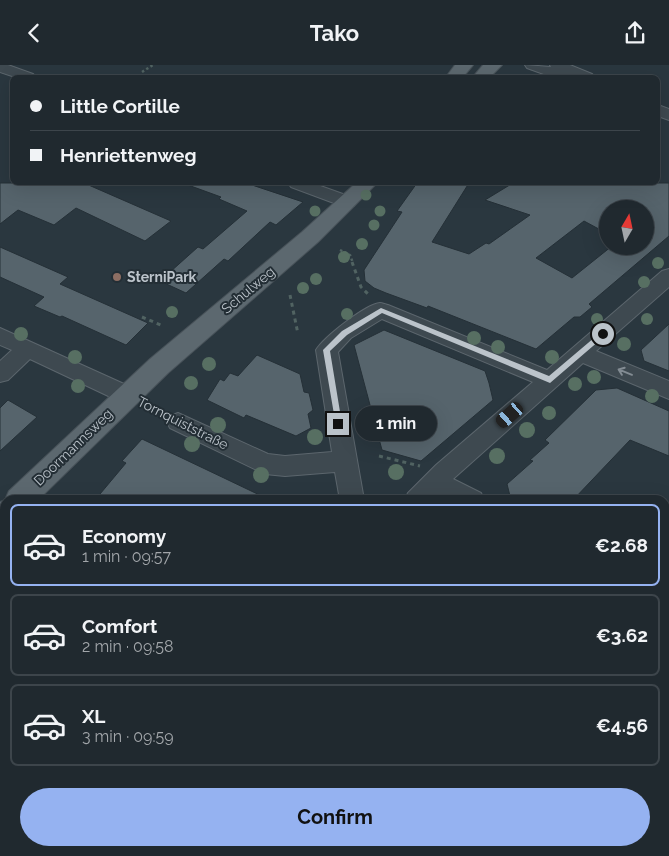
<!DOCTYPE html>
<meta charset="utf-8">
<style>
:root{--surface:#20292f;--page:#2d353b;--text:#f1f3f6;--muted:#a2a6aa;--line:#3d454b;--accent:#95b2f1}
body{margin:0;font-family:Raleway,sans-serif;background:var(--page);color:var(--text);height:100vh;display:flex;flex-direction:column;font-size:19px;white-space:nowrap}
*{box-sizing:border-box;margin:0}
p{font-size:16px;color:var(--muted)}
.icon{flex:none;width:28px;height:28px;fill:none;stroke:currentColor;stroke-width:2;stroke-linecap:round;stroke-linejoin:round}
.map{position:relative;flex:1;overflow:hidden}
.panel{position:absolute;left:0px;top:430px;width:670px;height:361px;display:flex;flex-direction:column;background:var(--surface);border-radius:15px 15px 0 0;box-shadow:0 5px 20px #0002,0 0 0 1px var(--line)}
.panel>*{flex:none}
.top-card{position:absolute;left:10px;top:10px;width:650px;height:110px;border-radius:8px;box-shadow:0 5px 20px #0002,0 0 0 1px var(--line);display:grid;align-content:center;height:110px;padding:0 20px;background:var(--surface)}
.needle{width:32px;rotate:9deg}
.controls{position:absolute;left:599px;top:135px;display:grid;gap:10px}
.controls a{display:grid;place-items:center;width:55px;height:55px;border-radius:50%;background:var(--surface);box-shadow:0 5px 20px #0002,0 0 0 1px var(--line);font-size:25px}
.end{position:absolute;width:22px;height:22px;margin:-11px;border:6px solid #bbc3ca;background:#111;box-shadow:0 0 0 2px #111}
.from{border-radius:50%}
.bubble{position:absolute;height:35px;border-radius:18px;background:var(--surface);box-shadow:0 5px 20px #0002,0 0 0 1px var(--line);font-size:16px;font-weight:700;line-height:35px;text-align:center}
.car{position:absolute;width:15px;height:30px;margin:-15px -8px;border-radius:6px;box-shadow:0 0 4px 1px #0007;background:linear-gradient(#222 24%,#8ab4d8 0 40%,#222 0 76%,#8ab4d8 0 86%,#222 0)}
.top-card b{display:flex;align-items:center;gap:18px;height:48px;font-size:19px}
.top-card b+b{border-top:1px solid var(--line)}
.top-card i{width:12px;height:12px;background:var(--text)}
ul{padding:9px 0 0;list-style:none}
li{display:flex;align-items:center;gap:15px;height:82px;margin:0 10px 8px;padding:0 10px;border:2px solid var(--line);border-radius:8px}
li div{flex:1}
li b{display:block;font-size:19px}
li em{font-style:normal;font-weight:700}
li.on{border-color:var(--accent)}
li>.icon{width:45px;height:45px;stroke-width:1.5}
.primary-button{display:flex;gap:10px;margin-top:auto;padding:10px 20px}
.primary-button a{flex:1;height:58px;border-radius:30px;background:var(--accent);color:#111;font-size:20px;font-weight:700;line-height:58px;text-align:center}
header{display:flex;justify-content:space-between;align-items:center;height:65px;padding:0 20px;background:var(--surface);font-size:22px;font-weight:700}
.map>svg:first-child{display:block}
</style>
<header><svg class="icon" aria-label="back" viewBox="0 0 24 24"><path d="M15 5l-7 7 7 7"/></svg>Tako<svg class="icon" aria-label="share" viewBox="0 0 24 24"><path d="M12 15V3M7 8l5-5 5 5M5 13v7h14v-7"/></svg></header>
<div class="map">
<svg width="669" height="791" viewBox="0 0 669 791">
<rect width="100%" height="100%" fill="#2a373f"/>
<g fill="#56646c" stroke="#253037" fill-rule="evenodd">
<path d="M 0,118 L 84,118 L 171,156 L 145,176 L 76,143 L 54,160 L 18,145 L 0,159 Z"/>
<path d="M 188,118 L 246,118 L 303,137 L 276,160 L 270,157 L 228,196 L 224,194 L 186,228 L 160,216 L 198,182 L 203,184 L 247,146 L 219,134 L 221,132 L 188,120 Z"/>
<path d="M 417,118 L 469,118 L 432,177 L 469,189 L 486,178 L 489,179 L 530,150 L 485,135 L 513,118 L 669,118 L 669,171 L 589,239 L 592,242 L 580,252 L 574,252 L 536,284 L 428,241 L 427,243 L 386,228 L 374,223 L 365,216 L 364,205 L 402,147 L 397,146 ZM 608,144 L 645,144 L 645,181 L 612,181 L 572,213 L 536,193 L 584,156 L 608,169 Z"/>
<path d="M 0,182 L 68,212 L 60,219 L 148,258 L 126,280 L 62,251 L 60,252 L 34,241 L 44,232 L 0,212 Z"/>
<path d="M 669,259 L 669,306 L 644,296 L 641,285 Z"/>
<path d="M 384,265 L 485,306 L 489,318 L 493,335 L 421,396 L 382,385 L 354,280 Z"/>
<path d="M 257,290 L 300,309 L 304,327 L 309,328 L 313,345 L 308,349 L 311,363 L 296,371 L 246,350 L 244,353 L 207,335 L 220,314 L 224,316 L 230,308 L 238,311 Z"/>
<path d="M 617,323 L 669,346 L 669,391 L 630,375 L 573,435 L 518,435 L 510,431 L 507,419 L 533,396 L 530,395 L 549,378 L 545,375 L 596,325 Z"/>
<path d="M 8,335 L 37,352 L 0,386 L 0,343 Z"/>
<path d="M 142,374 L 224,413 L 270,435 L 95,435 L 126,398 L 122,396 Z"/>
</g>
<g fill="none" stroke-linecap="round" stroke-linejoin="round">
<g stroke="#5c666d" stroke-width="2">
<g id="minor">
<path d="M 0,0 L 8,0 L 33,9 L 36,12 L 15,12 L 0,7 Z"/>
<path d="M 525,0 L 551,2 L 550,0 L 570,0 L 592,9 L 595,12 L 552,12 L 527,3 Z"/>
<path d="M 658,40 L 669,44 L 669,55 L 658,51 Z"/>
<path d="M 288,118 L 312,118 L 354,133 L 357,137 L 354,141 L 348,143 L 342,141 L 291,122 Z"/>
<path d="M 669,204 L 669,222 L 596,286 L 669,316 L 669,334 L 583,298 L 453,414 L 481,428 L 484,435 L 448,435 L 438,430 L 433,435 L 405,435 L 408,428 L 436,400 L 533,317 L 382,254 L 351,273 L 338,287 L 364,435 L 340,435 L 335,407 L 285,411 L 265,409 L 170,363 L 167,357 L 170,351 L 178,348 L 268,389 L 285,391 L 332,387 L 316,285 C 324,272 366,239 380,238 C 382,238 387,240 388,240 L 547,305 L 662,206 Z"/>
<path d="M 0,263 L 135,324 L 138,330 L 135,336 L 127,339 L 119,336 L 30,294 L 8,315 L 0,317 L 0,296 L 12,285 L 0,280 Z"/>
<path d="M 665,519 L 669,521 L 669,547 L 665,545 Z"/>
<path d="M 156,786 L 189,786 L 187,791 L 154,791 Z"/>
<path d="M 208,786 L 240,786 L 242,791 L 210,791 Z"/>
<path d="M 586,786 L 622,786 L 624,791 L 588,791 Z"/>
</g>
</g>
<g stroke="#485259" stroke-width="2">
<g id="major">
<path d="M 455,0 L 473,0 L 463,12 L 446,12 Z"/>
<path d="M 483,0 L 502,0 L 490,12 L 473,12 Z"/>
<path d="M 356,118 L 377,118 L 318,177 L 168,308 L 38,435 L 5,435 L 5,464 L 0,466 L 0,437 L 5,435 L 9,426 L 150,294 L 302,167 Z"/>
</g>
</g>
<g stroke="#516362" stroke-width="2.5" stroke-dasharray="2.5 2.5" stroke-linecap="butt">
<path d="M 142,7 L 153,0"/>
<path d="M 340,185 L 350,190 L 353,198"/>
</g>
<g stroke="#516362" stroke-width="3" stroke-dasharray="4 4" stroke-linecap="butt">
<path d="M 352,197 L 361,222 L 369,230"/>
<path d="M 290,230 L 298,269"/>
<path d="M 142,252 L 163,261"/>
<path d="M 379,391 L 420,401"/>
</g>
<use href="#minor" fill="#3e4950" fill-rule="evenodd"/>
<use href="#major" fill="#5c686f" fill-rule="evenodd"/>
</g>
<g fill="#576f62">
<circle cx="366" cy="130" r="5.5"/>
<circle cx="315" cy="146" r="5.5"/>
<circle cx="380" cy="146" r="5.5"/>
<circle cx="374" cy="160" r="5.5"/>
<circle cx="362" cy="179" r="6"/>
<circle cx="344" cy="192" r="6"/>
<circle cx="658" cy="198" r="6"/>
<circle cx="316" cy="214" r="6"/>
<circle cx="644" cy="217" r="6"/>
<circle cx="303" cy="223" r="6"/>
<circle cx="172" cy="247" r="6"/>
<circle cx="347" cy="249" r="6"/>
<circle cx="597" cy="254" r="6"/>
<circle cx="647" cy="254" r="6"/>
<circle cx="21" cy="269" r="7"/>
<circle cx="474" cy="273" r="7"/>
<circle cx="624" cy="279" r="7"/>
<circle cx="498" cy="282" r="7"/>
<circle cx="75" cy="292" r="7"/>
<circle cx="552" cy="292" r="7"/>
<circle cx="209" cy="299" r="7"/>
<circle cx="594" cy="312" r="7"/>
<circle cx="191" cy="318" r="7"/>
<circle cx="575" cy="319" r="7"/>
<circle cx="78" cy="321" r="7"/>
<circle cx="652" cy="331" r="7"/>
<circle cx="549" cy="348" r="7"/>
<circle cx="218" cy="360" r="8"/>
<circle cx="527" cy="365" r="8"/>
<circle cx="315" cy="372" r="8"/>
<circle cx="192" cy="379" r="8"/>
<circle cx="497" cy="391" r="8"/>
<circle cx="396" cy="407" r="8"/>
<circle cx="261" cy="410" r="8"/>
</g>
<defs><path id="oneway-shaft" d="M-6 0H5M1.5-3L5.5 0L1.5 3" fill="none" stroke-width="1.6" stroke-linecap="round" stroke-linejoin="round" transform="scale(1.25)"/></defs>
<use stroke="#838c93" href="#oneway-shaft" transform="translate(625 307) rotate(-158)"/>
<path fill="#bbc3ca" d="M 381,243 L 549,311 L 601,267 L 607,269 L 550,318 L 382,248 L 347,270 L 330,286 L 342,359 L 341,361 L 336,361 L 323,285 L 342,266 Z"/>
<circle fill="#8d6e63" stroke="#232e35" stroke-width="2" cx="117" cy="212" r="5"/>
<g text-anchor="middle" stroke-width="4" stroke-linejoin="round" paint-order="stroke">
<g font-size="14" font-weight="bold" fill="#bbc3ca" stroke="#232e35" text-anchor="start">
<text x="127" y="217">SterniPark</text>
</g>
<g font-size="14" fill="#bbc3ca" stroke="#232e35">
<text transform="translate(248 225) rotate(-40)" y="5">Schulweg</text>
<text transform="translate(183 358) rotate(27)" y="5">Tornquiststraße</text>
<text transform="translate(73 382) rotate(-44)" y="5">Doormannsweg</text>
</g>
</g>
</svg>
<div class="controls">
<a><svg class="needle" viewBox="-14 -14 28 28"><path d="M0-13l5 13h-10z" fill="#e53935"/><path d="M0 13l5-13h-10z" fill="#a2a6aa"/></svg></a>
</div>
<i class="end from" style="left:603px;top:269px"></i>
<i class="end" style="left:338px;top:359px"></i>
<div class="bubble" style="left:355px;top:341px;width:82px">1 min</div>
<i class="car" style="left:510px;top:350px;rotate:229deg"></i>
<div class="top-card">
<b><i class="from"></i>Little Cortille</b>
<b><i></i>Henriettenweg</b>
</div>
<section class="panel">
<ul>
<li class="on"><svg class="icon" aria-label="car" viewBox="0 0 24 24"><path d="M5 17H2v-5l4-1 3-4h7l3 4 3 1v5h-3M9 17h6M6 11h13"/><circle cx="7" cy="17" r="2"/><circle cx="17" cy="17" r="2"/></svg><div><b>Economy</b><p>1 min · 09:57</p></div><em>€2.68</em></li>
<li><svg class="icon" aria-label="car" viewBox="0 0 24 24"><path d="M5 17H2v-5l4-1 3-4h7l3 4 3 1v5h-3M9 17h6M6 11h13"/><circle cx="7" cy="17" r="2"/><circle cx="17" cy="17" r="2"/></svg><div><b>Comfort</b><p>2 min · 09:58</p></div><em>€3.62</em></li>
<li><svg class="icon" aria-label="car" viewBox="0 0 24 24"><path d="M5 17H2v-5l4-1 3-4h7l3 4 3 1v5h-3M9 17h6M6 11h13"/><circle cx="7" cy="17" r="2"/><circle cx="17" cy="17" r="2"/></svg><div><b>XL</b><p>3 min · 09:59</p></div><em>€4.56</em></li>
</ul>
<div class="primary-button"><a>Confirm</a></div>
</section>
</div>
